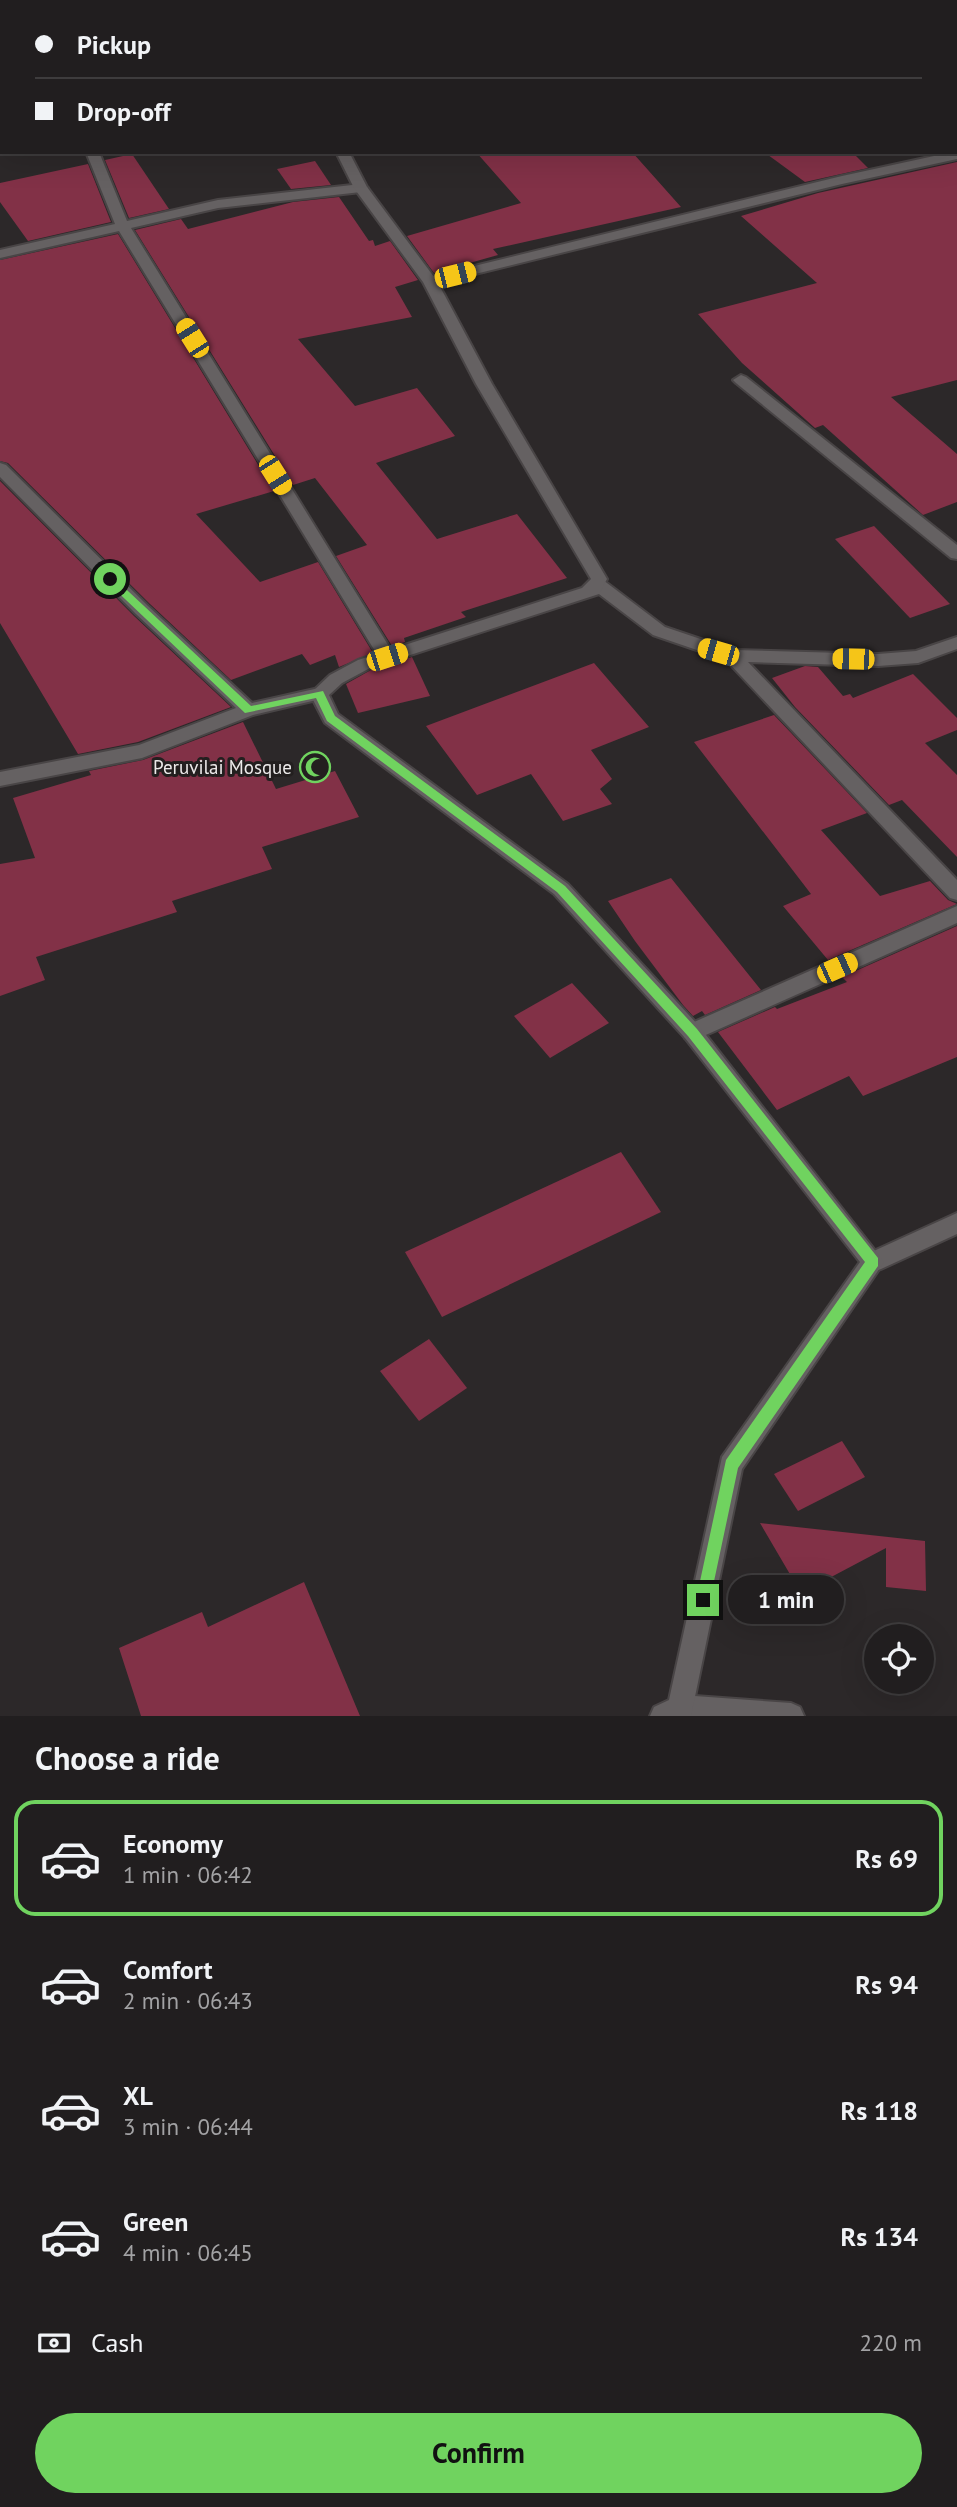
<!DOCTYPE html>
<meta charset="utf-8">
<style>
:root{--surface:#211e1f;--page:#2d2b2c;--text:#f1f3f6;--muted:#a2a2a4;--line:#3e3c3d;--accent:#70d35f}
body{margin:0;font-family:"PT Sans",sans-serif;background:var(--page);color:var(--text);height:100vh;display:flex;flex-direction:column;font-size:26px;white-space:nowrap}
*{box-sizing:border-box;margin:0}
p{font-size:23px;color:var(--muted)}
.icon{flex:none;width:38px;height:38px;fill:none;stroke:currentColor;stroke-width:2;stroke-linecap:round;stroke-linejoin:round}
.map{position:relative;height:1716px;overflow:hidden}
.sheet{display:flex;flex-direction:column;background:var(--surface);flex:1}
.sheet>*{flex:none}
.top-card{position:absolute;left:0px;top:0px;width:957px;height:154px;box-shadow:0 7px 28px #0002,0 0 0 2px var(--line);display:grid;align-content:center;height:154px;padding:0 35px;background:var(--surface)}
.buttons{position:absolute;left:864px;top:1624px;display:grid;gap:14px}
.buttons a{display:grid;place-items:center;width:70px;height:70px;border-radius:50%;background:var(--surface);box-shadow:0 7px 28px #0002,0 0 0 2px var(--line);font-size:35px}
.end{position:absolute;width:32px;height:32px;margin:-16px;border:9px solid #70d35f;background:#111;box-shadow:0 0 0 4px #111}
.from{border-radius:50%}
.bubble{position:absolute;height:49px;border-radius:24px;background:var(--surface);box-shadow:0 7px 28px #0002,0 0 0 2px var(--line);font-size:23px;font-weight:700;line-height:49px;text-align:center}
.car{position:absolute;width:21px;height:42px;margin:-21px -10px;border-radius:9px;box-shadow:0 0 5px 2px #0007;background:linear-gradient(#f5c518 24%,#345 0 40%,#f5c518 0 76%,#345 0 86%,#f5c518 0)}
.top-card b{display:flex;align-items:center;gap:24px;height:66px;font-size:26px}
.top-card b+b{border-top:2px solid var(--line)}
.top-card i{width:18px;height:18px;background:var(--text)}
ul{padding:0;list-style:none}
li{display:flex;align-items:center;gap:21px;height:116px;margin:0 14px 10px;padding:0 21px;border:4px solid transparent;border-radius:21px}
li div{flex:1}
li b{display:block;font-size:26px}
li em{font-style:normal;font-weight:700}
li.active{border-color:var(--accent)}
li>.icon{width:63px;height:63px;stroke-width:1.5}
h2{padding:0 35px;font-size:32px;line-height:84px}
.pay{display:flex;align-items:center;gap:18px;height:77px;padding:0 35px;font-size:26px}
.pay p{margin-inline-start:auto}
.action{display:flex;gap:14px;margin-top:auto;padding:14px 35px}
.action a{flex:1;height:80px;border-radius:42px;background:var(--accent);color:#111;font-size:28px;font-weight:700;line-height:80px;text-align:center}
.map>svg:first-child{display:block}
</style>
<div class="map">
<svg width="957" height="1716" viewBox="0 0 957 1716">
<rect width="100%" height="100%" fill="#2c2829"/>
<g fill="#823147">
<path d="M 476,152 L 632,152 L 681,207 L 493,249 L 498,255 L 434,273 L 407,236 L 521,203 Z"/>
<path d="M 764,152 L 852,152 L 868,168 L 805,182 Z"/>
<path d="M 132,154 L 169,209 L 129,218 L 105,160 Z"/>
<path d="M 315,161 L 331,185 L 291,189 L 277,169 Z"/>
<path d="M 957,162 L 957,380 L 891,397 L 957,454 L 957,502 L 923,515 L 823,425 L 815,428 L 742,363 L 698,314 L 817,283 L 741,216 L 818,193 Z"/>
<path d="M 88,164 L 111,222 L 28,241 L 0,202 L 0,183 Z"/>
<path d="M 339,197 L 369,241 L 373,240 L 375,246 L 390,241 L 418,280 L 395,287 L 412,317 L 298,339 L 355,406 L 417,388 L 455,436 L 376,463 L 437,539 L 517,514 L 567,578 L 461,612 L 466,617 L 404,638 L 405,642 L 392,646 L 336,556 L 367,545 L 315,478 L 293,485 L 135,230 L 181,219 L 188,229 L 293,202 Z"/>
<path d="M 118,234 L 274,491 L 196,514 L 260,582 L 318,562 L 373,653 L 339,667 L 335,655 L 310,665 L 302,654 L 231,680 L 150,604 L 8,463 L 0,461 L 0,260 Z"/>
<path d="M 0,481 L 134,616 L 231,707 L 138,742 L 78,754 L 0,623 Z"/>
<path d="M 874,526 L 950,604 L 910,618 L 835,539 Z"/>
<path d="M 412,657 L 430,696 L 358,713 L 346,684 L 371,670 Z"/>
<path d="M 594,663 L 649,727 L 591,750 L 612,779 L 600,789 L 612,804 L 563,821 L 531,774 L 477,795 L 426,726 Z"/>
<path d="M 805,666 L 818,667 L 843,696 L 850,694 L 853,698 L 913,674 L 957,718 L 957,730 L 925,743 L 957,775 L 957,857 L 902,800 L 889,805 L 795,707 L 772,678 Z"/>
<path d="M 774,715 L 867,813 L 821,830 L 880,896 L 930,881 L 948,900 L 957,904 L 828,960 L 783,906 L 811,894 L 694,742 Z"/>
<path d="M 243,722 L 276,789 L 335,771 L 359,817 L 262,847 L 272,869 L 172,901 L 177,912 L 36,957 L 45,980 L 0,996 L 0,864 L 35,858 L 13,798 L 91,775 L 89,771 L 143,760 Z"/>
<path d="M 671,878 L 761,990 L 705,1015 L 702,1011 L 693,1016 L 683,1005 L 635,941 L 608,901 Z"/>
<path d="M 957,926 L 957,1057 L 863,1096 L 849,1076 L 777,1110 L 718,1032 L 775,1007 L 777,1009 L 847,982 L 842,977 Z"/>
<path d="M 572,983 L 609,1023 L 550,1058 L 514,1016 Z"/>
<path d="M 621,1152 L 661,1212 L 442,1317 L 405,1252 Z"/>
<path d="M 429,1339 L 467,1388 L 419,1421 L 380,1371 Z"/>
<path d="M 842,1441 L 865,1477 L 798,1511 L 774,1474 Z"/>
<path d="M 760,1523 L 925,1541 L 926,1591 L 886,1587 L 886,1548 L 801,1593 Z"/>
<path d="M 304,1582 L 360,1716 L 141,1716 L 119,1648 L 202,1612 L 208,1627 Z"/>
</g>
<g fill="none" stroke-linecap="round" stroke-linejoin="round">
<g stroke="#494546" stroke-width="4">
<g id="minor">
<path d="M 726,0 L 744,0 L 725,2 Z"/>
<path d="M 873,0 L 886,0 L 887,2 L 874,2 Z"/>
<rect x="0" y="51" width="2" height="8"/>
<path d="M 956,65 L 957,66 L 957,75 L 956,74 Z"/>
<path d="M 957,151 L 957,159 L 842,184 L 430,285 L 423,281 L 425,278 L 842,176 Z"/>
<path d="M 86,152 L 99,152 L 127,221 L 218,200 L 361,184 L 368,188 L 361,192 L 218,208 L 131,228 L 393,653 L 396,657 L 393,661 L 381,661 L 119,231 L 0,258 L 0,250 L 115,224 Z"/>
<path d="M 741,375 L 746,377 L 957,545 L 957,559 L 951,558 L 736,383 L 733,380 Z"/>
<path d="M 0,463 L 6,465 L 148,606 L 252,703 L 319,688 L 325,690 L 328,694 L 325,698 L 253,715 L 142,758 L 0,786 L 0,772 L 139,745 L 236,708 L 136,614 L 0,477 Z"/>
<path d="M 597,578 L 603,580 L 665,627 L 733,650 L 878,654 L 916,651 L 957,637 L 957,649 L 918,663 L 878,666 L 748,662 L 957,880 L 957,900 L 950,898 L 726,660 L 653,635 L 591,588 L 589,584 L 591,580 Z"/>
<path d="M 957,906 L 957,923 L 699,1038 L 692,1040 L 685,1038 L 682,1032 L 685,1026 Z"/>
<path d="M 957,1213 L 957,1234 L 881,1269 L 873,1272 L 865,1269 L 862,1262 L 865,1255 Z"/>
<path d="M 681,1695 L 791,1703 L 800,1707 L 804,1716 L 671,1716 L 668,1708 L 672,1699 Z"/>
</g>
</g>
<g stroke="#494546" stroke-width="4">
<g id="tertiary">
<rect x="417" y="0" width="12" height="2"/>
<path d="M 336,152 L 349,152 L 367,187 L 437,281 L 492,384 L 607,579 L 599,594 L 370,668 L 342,683 L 329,695 L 338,714 L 568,884 L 699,1026 L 884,1262 L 742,1469 L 691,1716 L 650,1716 L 654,1707 L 669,1700 L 722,1457 L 860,1262 L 685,1038 L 554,894 L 325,723 L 310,694 L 330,675 L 358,660 L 582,588 L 591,579 L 476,384 L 423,282 L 354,188 Z"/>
</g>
</g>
<use href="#minor" fill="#656162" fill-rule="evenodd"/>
<use href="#tertiary" fill="#656162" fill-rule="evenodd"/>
</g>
<path fill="#70d35f" d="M 106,577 L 113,577 L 251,706 L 323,691 L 335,716 L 565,886 L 697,1029 L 878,1258 L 878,1266 L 738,1468 L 709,1605 L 703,1607 L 698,1605 L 696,1600 L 726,1460 L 865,1262 L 688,1036 L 557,892 L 327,721 L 316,698 L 245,713 L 106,581 Z"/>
<defs>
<g id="mosque-ring" transform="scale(1.575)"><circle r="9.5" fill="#231f1f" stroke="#70d35f" stroke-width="1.5"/><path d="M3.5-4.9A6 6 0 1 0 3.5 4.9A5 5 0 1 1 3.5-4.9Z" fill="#70d35f"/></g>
</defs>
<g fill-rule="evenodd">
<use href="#mosque-ring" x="315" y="767"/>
</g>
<g text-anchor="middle" stroke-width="6" stroke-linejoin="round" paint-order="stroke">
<g font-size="19" fill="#edeaea" stroke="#231f1f" text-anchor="end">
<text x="292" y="774">Peruvilai Mosque</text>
</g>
</g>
</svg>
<div class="buttons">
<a><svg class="icon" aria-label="locate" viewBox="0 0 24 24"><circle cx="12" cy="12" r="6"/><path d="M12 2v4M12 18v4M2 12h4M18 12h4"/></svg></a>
</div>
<i class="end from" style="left:110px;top:579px"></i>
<i class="end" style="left:703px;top:1600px"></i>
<div class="bubble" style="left:728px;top:1575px;width:116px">1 min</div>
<i class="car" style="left:455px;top:275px;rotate:76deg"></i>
<i class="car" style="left:192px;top:338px;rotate:328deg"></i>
<i class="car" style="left:275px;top:475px;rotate:148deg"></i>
<i class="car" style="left:718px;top:652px;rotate:286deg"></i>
<i class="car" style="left:387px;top:657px;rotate:72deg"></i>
<i class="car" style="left:853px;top:659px;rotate:271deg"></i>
<i class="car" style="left:837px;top:968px;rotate:66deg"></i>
<div class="top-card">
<b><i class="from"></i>Pickup</b>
<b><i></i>Drop-off</b>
</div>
</div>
<section class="sheet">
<h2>Choose a ride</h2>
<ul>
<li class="active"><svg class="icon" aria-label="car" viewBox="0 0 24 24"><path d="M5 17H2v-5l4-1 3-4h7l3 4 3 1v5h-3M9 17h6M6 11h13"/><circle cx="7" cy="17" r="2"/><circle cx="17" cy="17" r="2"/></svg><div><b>Economy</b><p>1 min · 06:42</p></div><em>Rs 69</em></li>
<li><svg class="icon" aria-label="car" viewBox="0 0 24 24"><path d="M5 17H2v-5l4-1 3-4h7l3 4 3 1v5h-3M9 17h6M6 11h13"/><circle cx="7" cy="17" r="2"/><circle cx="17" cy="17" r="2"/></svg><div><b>Comfort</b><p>2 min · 06:43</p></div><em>Rs 94</em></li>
<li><svg class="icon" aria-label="car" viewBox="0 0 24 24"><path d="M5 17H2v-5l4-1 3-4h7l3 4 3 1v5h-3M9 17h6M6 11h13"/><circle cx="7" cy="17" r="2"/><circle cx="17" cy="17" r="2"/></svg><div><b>XL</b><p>3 min · 06:44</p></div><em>Rs 118</em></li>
<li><svg class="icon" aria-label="car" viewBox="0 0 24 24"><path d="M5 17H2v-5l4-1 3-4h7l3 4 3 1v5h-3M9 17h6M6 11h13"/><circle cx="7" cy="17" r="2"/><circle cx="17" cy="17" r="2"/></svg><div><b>Green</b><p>4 min · 06:45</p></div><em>Rs 134</em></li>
</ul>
<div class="pay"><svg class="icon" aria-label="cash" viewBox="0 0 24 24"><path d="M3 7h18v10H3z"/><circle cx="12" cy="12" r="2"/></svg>Cash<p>220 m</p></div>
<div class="action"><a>Confirm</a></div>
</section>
